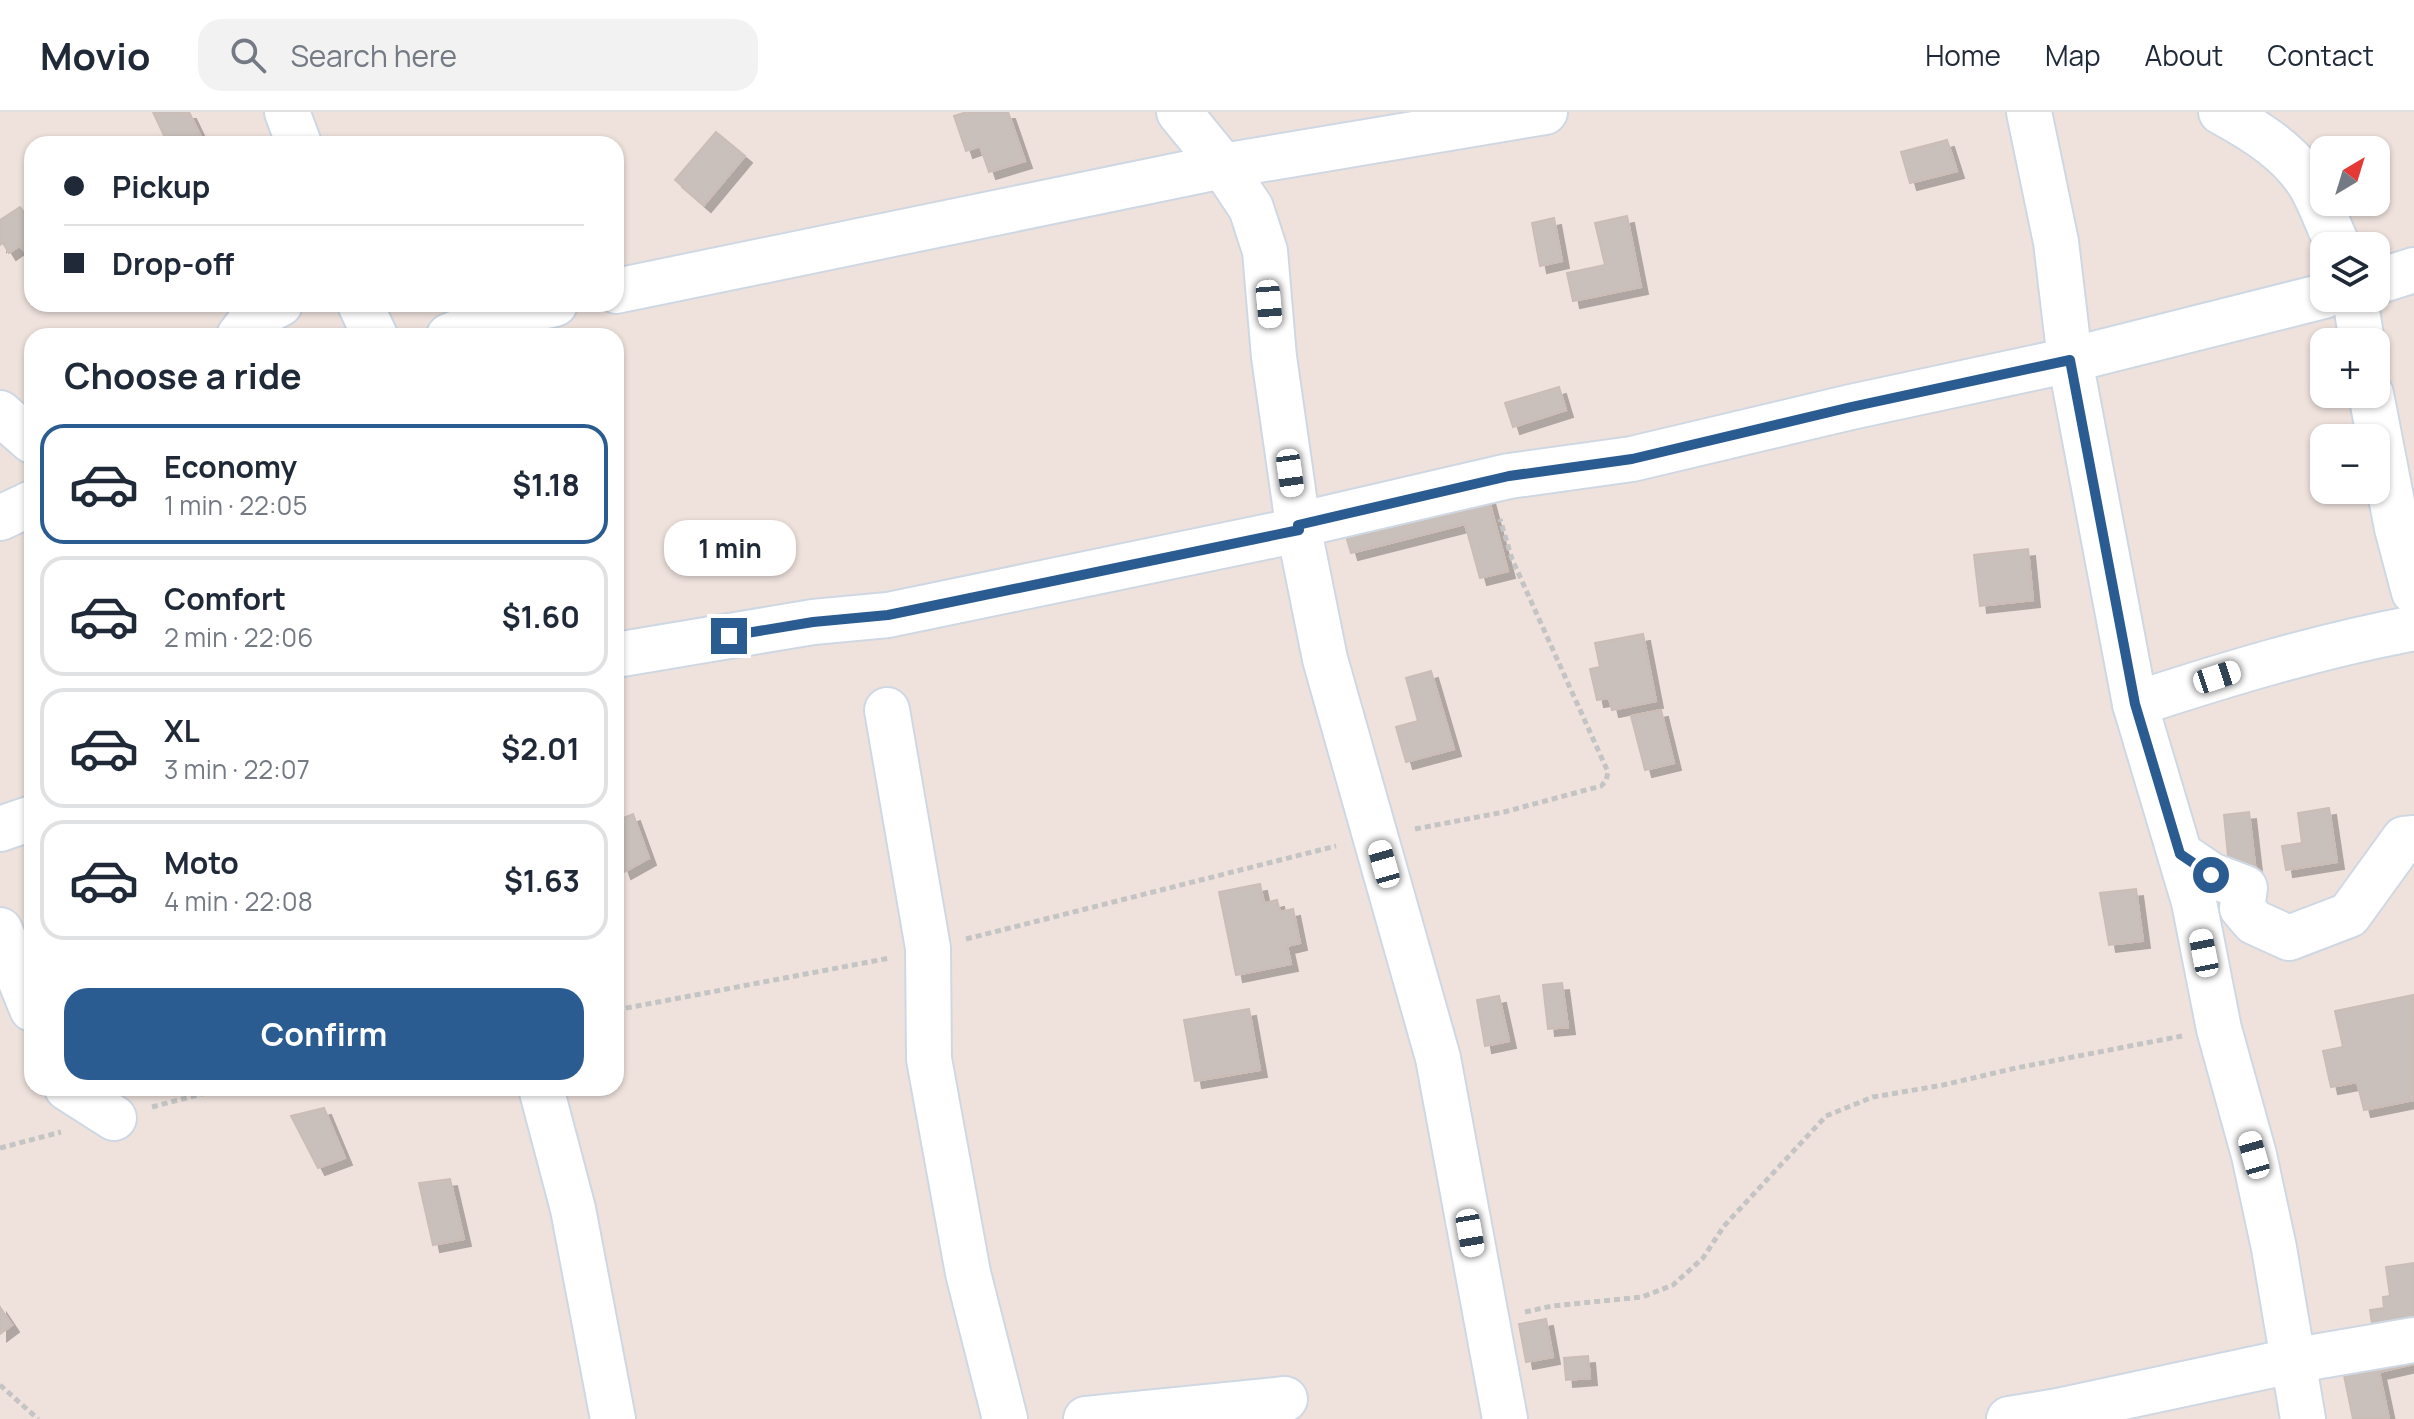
<!DOCTYPE html>
<meta charset="utf-8">
<style>
:root{--surface:#fff;--page:#f2f2f3;--text:#1f2937;--muted:#747a83;--line:#e0e1e3;--accent:#2b5c91}
body{margin:0;font-family:Manrope,sans-serif;background:var(--page);color:var(--text);height:100vh;display:flex;flex-direction:column;font-size:30px;white-space:nowrap}
*{box-sizing:border-box;margin:0}
p{font-size:26px;color:var(--muted)}
.icon{flex:none;width:44px;height:44px;fill:none;stroke:currentColor;stroke-width:2;stroke-linecap:round;stroke-linejoin:round}
.map{position:relative;flex:1;overflow:hidden}
.drawer{position:absolute;left:24px;top:216px;width:600px;height:768px;display:flex;flex-direction:column;background:var(--surface);border-radius:24px;box-shadow:0 2px 6px #0004}
.drawer>*{flex:none}
.banner{position:absolute;left:24px;top:24px;width:600px;height:176px;border-radius:24px;box-shadow:0 2px 6px #0004;display:grid;align-content:center;height:176px;padding:0 40px;background:var(--surface)}
.needle{width:52px;rotate:38deg}
.buttons{position:absolute;left:2310px;top:24px;display:grid;gap:16px}
.buttons a{display:grid;place-items:center;width:80px;height:80px;border-radius:16px;background:var(--surface);box-shadow:0 2px 6px #0004;font-size:40px}
.end{position:absolute;width:36px;height:36px;margin:-18px;border:10px solid #2b5c91;background:#fff;box-shadow:0 0 0 4px #fff}
.from{border-radius:50%}
.bubble{position:absolute;height:56px;border-radius:24px;background:var(--surface);box-shadow:0 2px 6px #0004;font-size:26px;font-weight:700;line-height:56px;text-align:center}
.car{position:absolute;width:24px;height:48px;margin:-24px -12px;border-radius:10px;box-shadow:0 0 6px 2px #0007;background:linear-gradient(#fff 24%,#345 0 40%,#fff 0 76%,#345 0 86%,#fff 0)}
.banner b{display:flex;align-items:center;gap:28px;height:76px;font-size:30px}
.banner b+b{border-top:2px solid var(--line)}
.banner i{width:20px;height:20px;background:var(--text)}
ul{padding:0;list-style:none}
li{display:flex;align-items:center;gap:24px;height:120px;margin:0 16px 12px;padding:0 24px;border:4px solid var(--line);border-radius:24px}
li div{flex:1}
li b{display:block;font-size:30px}
li em{font-style:normal;font-weight:700}
li.on{border-color:var(--accent)}
li>.icon{width:72px;height:72px;stroke-width:1.5}
h2{padding:0 40px;font-size:36px;line-height:96px}
.button{display:flex;gap:16px;margin-top:auto;padding:16px 40px}
.button a{flex:1;height:92px;border-radius:24px;background:var(--accent);color:#fff;font-size:32px;font-weight:700;line-height:92px;text-align:center}
header{display:flex;align-items:center;gap:48px;box-sizing:border-box;height:112px;padding:0 40px;background:var(--surface);border-bottom:2px solid var(--line)}
header strong{font-size:38px}
nav{display:flex;gap:44px;margin-inline-start:auto;font-size:28px}
.search{width:560px;height:72px;background:var(--page);display:flex;align-items:center;gap:20px;box-sizing:border-box;padding:0 28px;border-radius:24px;color:var(--muted);font-size:30px}
.map>svg:first-child{display:block}
</style>
<header>
<strong>Movio</strong>
<div class="search"><svg class="icon" aria-label="search" viewBox="0 0 24 24"><circle cx="10" cy="10" r="6"/><path d="M15 15l6 6"/></svg>Search here</div>
<nav><a>Home</a><a>Map</a><a>About</a><a>Contact</a></nav>
</header>
<div class="map">
<svg width="2414" height="1307" viewBox="0 0 2414 1307">
<defs>
<filter id="shadow"><feDropShadow dx="7" dy="7" stdDeviation="0" flood-color="#0004"/></filter>
</defs>
<rect width="100%" height="100%" fill="#efe2dd"/>
<g fill="#cac0bb" stroke="#cbbdb6" stroke-width="2" filter="url(#shadow)">
<path d="M 153,0 L 189,0 L 204,31 L 168,32 Z"/>
<path d="M 967,0 L 1008,0 L 1025,49 L 989,60 L 980,34 L 966,39 L 954,4 Z"/>
<path d="M 716,20 L 745,44 L 704,93 L 675,68 Z"/>
<path d="M 1947,28 L 1957,59 L 1910,71 L 1901,40 Z"/>
<path d="M 20,95 L 32,111 L 32,146 L 19,134 L 9,141 L 3,131 L 0,133 L 0,108 Z"/>
<path d="M 1627,104 L 1641,175 L 1573,189 L 1567,161 L 1605,153 L 1595,111 Z"/>
<path d="M 1554,106 L 1562,149 L 1540,154 L 1532,111 Z"/>
<path d="M 1559,275 L 1566,298 L 1513,315 L 1505,291 Z"/>
<path d="M 1486,377 L 1508,459 L 1480,466 L 1465,412 L 1351,441 L 1343,414 Z"/>
<path d="M 2028,437 L 2033,488 L 1980,494 L 1974,443 Z"/>
<path d="M 1643,522 L 1656,589 L 1612,598 L 1609,586 L 1597,588 L 1590,557 L 1600,555 L 1595,531 Z"/>
<path d="M 1431,559 L 1454,637 L 1406,650 L 1396,615 L 1418,609 L 1406,566 Z"/>
<path d="M 1661,598 L 1674,651 L 1645,658 L 1631,604 Z"/>
<path d="M 2329,696 L 2337,750 L 2286,758 L 2282,734 L 2302,731 L 2298,701 Z"/>
<path d="M 2249,700 L 2256,761 L 2230,764 L 2224,703 Z"/>
<path d="M 633,702 L 649,746 L 624,760 L 616,737 L 616,709 Z"/>
<path d="M 1260,772 L 1264,791 L 1277,788 L 1280,800 L 1293,797 L 1300,831 L 1287,834 L 1291,852 L 1236,863 L 1219,780 Z"/>
<path d="M 2136,777 L 2143,829 L 2109,833 L 2100,781 Z"/>
<path d="M 1562,871 L 1568,915 L 1548,917 L 1543,873 Z"/>
<path d="M 2413,883 L 2414,988 L 2364,998 L 2357,970 L 2331,975 L 2323,939 L 2343,935 L 2335,899 Z"/>
<path d="M 1499,884 L 1509,929 L 1485,934 L 1477,888 Z"/>
<path d="M 1249,897 L 1260,958 L 1195,969 L 1184,908 Z"/>
<path d="M 324,996 L 345,1046 L 318,1056 L 291,1004 Z"/>
<path d="M 450,1067 L 464,1127 L 433,1133 L 419,1071 Z"/>
<path d="M 2414,1151 L 2414,1213 L 2373,1218 L 2370,1198 L 2384,1196 L 2383,1185 L 2390,1184 L 2386,1155 Z"/>
<path d="M 0,1195 L 12,1213 L 0,1222 Z"/>
<path d="M 1546,1207 L 1553,1245 L 1526,1250 L 1519,1212 Z"/>
<path d="M 2414,1228 L 2414,1252 L 2379,1260 L 2389,1307 L 2353,1307 L 2340,1244 Z"/>
<path d="M 1588,1244 L 1590,1266 L 1566,1268 L 1564,1246 Z"/>
</g>
<g fill="none" stroke-linecap="round" stroke-linejoin="round">
<g stroke="#cfd8e2" stroke-width="48">
<g id="minor">
<path d="M 287,0 L 299,32"/>
<path d="M 1179,0 L 1223,54 L 1251,96 L 1265,139 L 1274,245 L 1298,413 L 1325,547 L 1438,946 L 1505,1307"/>
<path d="M 2029,0 L 2056,130 L 2070,248 L 2135,592 L 2194,790 L 2219,917 L 2254,1043 L 2274,1136 L 2303,1307"/>
<path d="M 2221,0 C 2256,19 2292,41 2312,76 C 2322,95 2329,115 2338,134"/>
<path d="M 2376,170 L 2414,158"/>
<path d="M 616,179 L 1223,54 L 1545,0"/>
<path d="M 2355,186 L 2362,230"/>
<path d="M 360,192 L 375,224"/>
<path d="M 239,224 L 253,206 L 280,192"/>
<path d="M 449,224 L 499,204 L 555,192"/>
<path d="M 2371,282 L 2397,416 L 2414,480"/>
<path d="M 0,301 L 32,329"/>
<path d="M 0,406 L 32,391"/>
<path d="M 1298,413 L 1509,364 L 1632,347 L 1851,295 L 2070,248 L 2324,184"/>
<path d="M 616,543 L 813,510 L 888,503 L 1299,418"/>
<path d="M 2135,592 C 2227,562 2319,534 2414,516"/>
<path d="M 887,598 L 928,836 L 929,947 L 968,1161 L 1005,1307"/>
<path d="M 0,717 L 32,706"/>
<path d="M 2180,742 L 2211,763 L 2245,776 L 2242,796 L 2254,810 L 2289,826 L 2349,803 L 2404,727 L 2414,726"/>
<path d="M 0,818 L 32,897"/>
<path d="M 67,976 L 114,1006"/>
<path d="M 541,976 L 573,1097 L 613,1307"/>
<path d="M 1086,1307 L 1285,1287"/>
<path d="M 2009,1307 L 2058,1299 L 2291,1249 L 2414,1228"/>
</g>
</g>
<g stroke="#c4c4c4" stroke-width="5" stroke-dasharray="6 4" stroke-linecap="butt">
<path d="M 1415,717 L 1504,700 L 1601,674 L 1606,669 L 1608,660 L 1512,447 L 1500,407"/>
<path d="M 966,827 L 1336,734"/>
<path d="M 616,898 L 890,846"/>
<path d="M 152,995 L 224,976"/>
<path d="M 0,1036 L 61,1020"/>
<path d="M 1525,1200 L 1552,1194 L 1642,1185 L 1673,1173 L 1703,1146 L 1724,1114 L 1826,1004 L 1873,985 L 1943,973 L 2016,956 L 2182,924"/>
<path d="M 0,1273 L 38,1307"/>
</g>
<use href="#minor" stroke="#fff" stroke-width="44"/>
</g>
<g fill="none" stroke-linecap="round" stroke-linejoin="round">
<path stroke="#2b5c91" stroke-width="10" d="M 729,524 L 813,510 L 888,503 L 1299,418 L 1298,413 L 1509,364 L 1632,347 L 1851,295 L 2070,248 L 2135,592 L 2180,742 L 2211,763"/>
</g>
</svg>
<div class="buttons">
<a><svg class="needle" viewBox="-14 -14 28 28"><path d="M0-13l5 13h-10z" fill="#e53935"/><path d="M0 13l5-13h-10z" fill="#747a83"/></svg></a>
<a><svg class="icon" aria-label="layers" viewBox="0 0 24 24"><path d="M12 4l9 5-9 5-9-5zM3 14l9 5 9-5"/></svg></a>
<a>+</a>
<a>−</a>
</div>
<i class="end from" style="left:2211px;top:763px"></i>
<i class="end" style="left:729px;top:524px"></i>
<div class="bubble" style="left:664px;top:408px;width:132px">1 min</div>
<i class="car" style="left:1269px;top:192px;rotate:175deg"></i>
<i class="car" style="left:1290px;top:361px;rotate:172deg"></i>
<i class="car" style="left:2217px;top:565px;rotate:72deg"></i>
<i class="car" style="left:1384px;top:752px;rotate:344deg"></i>
<i class="car" style="left:2204px;top:841px;rotate:349deg"></i>
<i class="car" style="left:2254px;top:1043px;rotate:344deg"></i>
<i class="car" style="left:1470px;top:1121px;rotate:170deg"></i>
<div class="banner">
<b><i class="from"></i>Pickup</b>
<b><i></i>Drop-off</b>
</div>
<section class="drawer">
<h2>Choose a ride</h2>
<ul>
<li class="on"><svg class="icon" aria-label="car" viewBox="0 0 24 24"><path d="M5 17H2v-5l4-1 3-4h7l3 4 3 1v5h-3M9 17h6M6 11h13"/><circle cx="7" cy="17" r="2"/><circle cx="17" cy="17" r="2"/></svg><div><b>Economy</b><p>1 min · 22:05</p></div><em>$1.18</em></li>
<li><svg class="icon" aria-label="car" viewBox="0 0 24 24"><path d="M5 17H2v-5l4-1 3-4h7l3 4 3 1v5h-3M9 17h6M6 11h13"/><circle cx="7" cy="17" r="2"/><circle cx="17" cy="17" r="2"/></svg><div><b>Comfort</b><p>2 min · 22:06</p></div><em>$1.60</em></li>
<li><svg class="icon" aria-label="car" viewBox="0 0 24 24"><path d="M5 17H2v-5l4-1 3-4h7l3 4 3 1v5h-3M9 17h6M6 11h13"/><circle cx="7" cy="17" r="2"/><circle cx="17" cy="17" r="2"/></svg><div><b>XL</b><p>3 min · 22:07</p></div><em>$2.01</em></li>
<li><svg class="icon" aria-label="car" viewBox="0 0 24 24"><path d="M5 17H2v-5l4-1 3-4h7l3 4 3 1v5h-3M9 17h6M6 11h13"/><circle cx="7" cy="17" r="2"/><circle cx="17" cy="17" r="2"/></svg><div><b>Moto</b><p>4 min · 22:08</p></div><em>$1.63</em></li>
</ul>
<div class="button"><a>Confirm</a></div>
</section>
</div>
